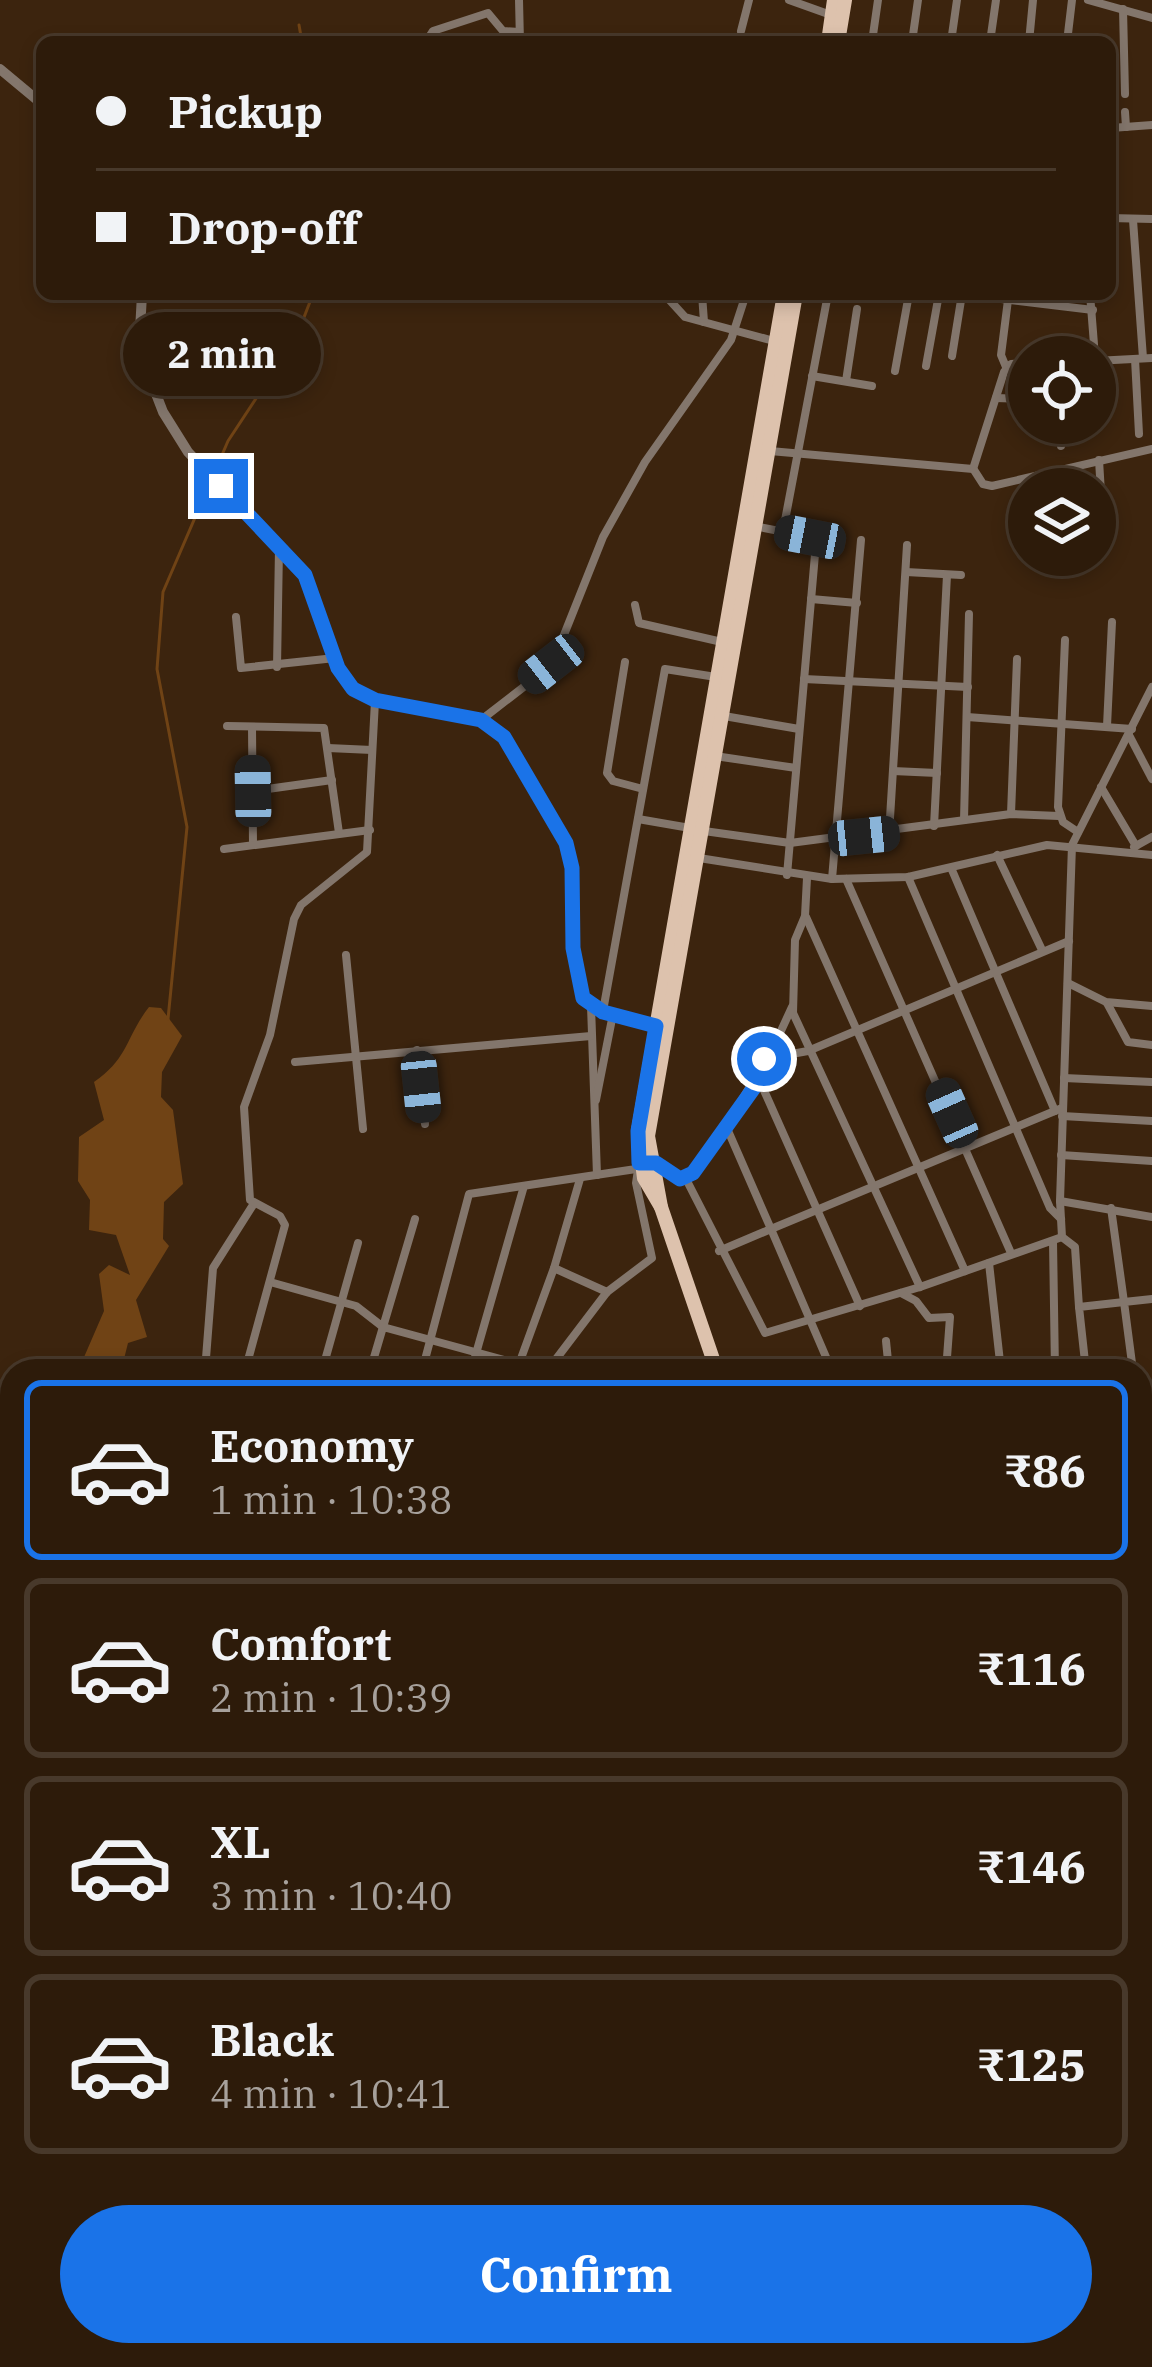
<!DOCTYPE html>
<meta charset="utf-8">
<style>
:root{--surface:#2d1b0a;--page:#392818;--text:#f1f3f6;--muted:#a7a19c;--line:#48392b;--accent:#1a73e8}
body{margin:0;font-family:"IBM Plex Serif",serif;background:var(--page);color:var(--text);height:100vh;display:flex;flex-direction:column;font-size:45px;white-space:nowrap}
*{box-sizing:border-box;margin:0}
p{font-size:39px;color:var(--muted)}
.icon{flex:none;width:66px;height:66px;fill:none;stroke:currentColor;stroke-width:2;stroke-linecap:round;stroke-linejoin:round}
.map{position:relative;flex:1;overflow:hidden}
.details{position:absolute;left:0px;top:1359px;width:1152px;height:1008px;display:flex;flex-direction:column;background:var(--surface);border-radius:36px 36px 0 0;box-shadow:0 6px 18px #0003,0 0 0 3px var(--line)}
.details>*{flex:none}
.guide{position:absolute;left:36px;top:36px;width:1080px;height:264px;border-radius:18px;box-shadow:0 6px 18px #0003,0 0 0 3px var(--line);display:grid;align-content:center;height:264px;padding:0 60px;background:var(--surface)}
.controls{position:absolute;left:1008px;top:336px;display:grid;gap:24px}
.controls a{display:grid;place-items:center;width:108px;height:108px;border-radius:50%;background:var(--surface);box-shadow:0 6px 18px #0003,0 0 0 3px var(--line);font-size:60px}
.end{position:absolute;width:54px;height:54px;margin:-27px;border:15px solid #1a73e8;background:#fff;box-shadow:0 0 0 6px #fff}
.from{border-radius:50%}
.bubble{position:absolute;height:84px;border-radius:42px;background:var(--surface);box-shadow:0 6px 18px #0003,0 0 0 3px var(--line);font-size:39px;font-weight:700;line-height:84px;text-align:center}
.car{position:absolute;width:36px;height:72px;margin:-36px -18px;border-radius:15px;box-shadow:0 0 9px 3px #0007;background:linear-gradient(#222 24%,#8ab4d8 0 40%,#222 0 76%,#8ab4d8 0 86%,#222 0)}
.guide b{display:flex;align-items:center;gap:42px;height:114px;font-size:45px}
.guide b+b{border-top:3px solid var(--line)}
.guide i{width:30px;height:30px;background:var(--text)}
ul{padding:21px 0 0;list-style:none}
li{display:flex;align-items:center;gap:36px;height:180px;margin:0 24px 18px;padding:0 36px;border:6px solid var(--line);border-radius:18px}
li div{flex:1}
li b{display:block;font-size:45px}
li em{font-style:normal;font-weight:700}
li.selected{border-color:var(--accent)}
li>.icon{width:108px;height:108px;stroke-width:1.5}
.button{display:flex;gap:24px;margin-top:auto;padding:24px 60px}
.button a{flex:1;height:138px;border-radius:72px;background:var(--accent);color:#fff;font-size:48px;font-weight:700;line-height:138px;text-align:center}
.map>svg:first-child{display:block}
</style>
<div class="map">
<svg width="1152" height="2367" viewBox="0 0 1152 2367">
<rect width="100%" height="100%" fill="#3c240e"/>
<path fill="#704315" d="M 149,1007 L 161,1008 L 182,1036 L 162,1072 L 161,1097 L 173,1110 L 183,1184 L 164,1202 L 163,1239 L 169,1246 L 136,1300 L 147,1337 L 128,1343 L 121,1371 L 78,1371 L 104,1311 L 99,1274 L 109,1265 L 130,1275 L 116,1235 L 89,1230 L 90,1200 L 78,1181 L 79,1137 L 104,1120 L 94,1082 C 129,1058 125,1038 149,1007 Z"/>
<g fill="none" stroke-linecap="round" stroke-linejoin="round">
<g stroke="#704315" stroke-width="3">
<path d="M 299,25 L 302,42"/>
<path d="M 168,1019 L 187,827 L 157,669 L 163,592 L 228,441 L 296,338 L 313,294"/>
</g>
<g stroke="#704315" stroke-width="16">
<path d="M 0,1412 L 12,1410"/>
<path d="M 0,1733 L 12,1774"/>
<path d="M 0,2292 L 12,2291"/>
<path d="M 241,2367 L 241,2355"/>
</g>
<g stroke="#83766c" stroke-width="8">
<path d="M 519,0 L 520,42"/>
<path d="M 789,0 L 831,15"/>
<path d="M 1088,0 L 1152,18"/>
<path d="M 1123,9 L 1125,94"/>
<path d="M 741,31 L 749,0"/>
<path d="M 426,42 L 433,31 L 488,13 L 503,31 L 519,32"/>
<path d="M 872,42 L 878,0"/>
<path d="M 912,42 L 918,0"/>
<path d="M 951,42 L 957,0"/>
<path d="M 990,42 L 996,0"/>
<path d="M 1029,42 L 1033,0"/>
<path d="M 1067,42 L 1072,0"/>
<path d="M 1125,112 L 1126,127"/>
<path d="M 1111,128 L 1152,125"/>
<path d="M 1110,195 L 1114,218"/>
<path d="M 1110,218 L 1152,219"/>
<path d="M 1133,220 L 1143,358"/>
<path d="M 664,294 L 685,317 L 774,341"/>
<path d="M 702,294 L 704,322"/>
<path d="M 959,294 L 1093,310"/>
<path d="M 1090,294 L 1095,357"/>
<path d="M 952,356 L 962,294"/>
<path d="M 1135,359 L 1139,434"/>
<path d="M 1095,361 L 1152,358"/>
<path d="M 926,366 L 939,294"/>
<path d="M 1006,367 L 1001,355 L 1008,300"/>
<path d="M 895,371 L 909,294"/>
<path d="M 812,376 L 872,386"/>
<path d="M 846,381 L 857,309"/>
<path d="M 996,398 L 1029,399"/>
<path d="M 1060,423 L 1061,446"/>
<path d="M 770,451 L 973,469 L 1004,372 L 1011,364 L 1029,363"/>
<path d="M 1099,460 L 1103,526"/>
<path d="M 974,470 L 983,484 L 992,486 L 1152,449"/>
<path d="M 754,526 L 810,537 L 816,543 L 787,875"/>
<path d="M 783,531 L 828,294"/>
<path d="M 906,572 L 961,575"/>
<path d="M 811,599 L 857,603"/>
<path d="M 635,605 L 639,623 L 722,642"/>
<path d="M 236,617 L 241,668 L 335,658"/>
<path d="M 1065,640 L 1058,807 L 1063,822 L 1078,832"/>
<path d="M 625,662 L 607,773 L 613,781 L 643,789"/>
<path d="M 277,667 L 279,548"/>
<path d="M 804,679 L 968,687"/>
<path d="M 724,716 L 799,729"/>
<path d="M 967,717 L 1132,729"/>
<path d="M 481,720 L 552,665 L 603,537 L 645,462 L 731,340 L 746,294"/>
<path d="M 227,726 L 324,728 L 339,833"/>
<path d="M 1107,726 L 1112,622"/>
<path d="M 252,727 L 253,845"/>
<path d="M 1129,735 L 1152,779"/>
<path d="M 328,748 L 372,750"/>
<path d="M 715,756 L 796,768"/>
<path d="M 893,771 L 937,773"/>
<path d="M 1101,787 L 1136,846"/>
<path d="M 253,791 L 332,780"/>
<path d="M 1011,814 L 1017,659"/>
<path d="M 638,819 L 690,828"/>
<path d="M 964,820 L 969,614"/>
<path d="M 934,826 L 947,575"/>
<path d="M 704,831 L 790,843 L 1011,814 L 1059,816"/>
<path d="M 889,834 L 907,545"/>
<path d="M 1134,847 L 1152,837"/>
<path d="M 224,849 L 370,830"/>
<path d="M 997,855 L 1042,950"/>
<path d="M 699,858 L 832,879 L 908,877 L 1047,845 L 1152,855"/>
<path d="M 952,870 L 1055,1111"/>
<path d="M 908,877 L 1050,1208 L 1061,1219"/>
<path d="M 807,878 L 805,916 L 795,940 L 793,1013 L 920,1287"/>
<path d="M 832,879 L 861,540"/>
<path d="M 846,879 L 1011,1253"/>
<path d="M 806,917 L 965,1271"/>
<path d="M 346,955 L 363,1129"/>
<path d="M 1068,983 L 1106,1002 L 1152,1006"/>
<path d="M 1107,1003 L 1128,1042 L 1152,1045"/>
<path d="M 591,1006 L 597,1175"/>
<path d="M 603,1011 L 665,669 L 716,677"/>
<path d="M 417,1050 L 425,1124"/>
<path d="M 764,1059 L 808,1051 L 1069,941"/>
<path d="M 295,1062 L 591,1036"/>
<path d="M 1064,1078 L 1152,1082"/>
<path d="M 756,1085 L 792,1007"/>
<path d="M 596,1100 L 613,1014"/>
<path d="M 1062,1116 L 1152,1121"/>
<path d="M 726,1126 L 749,1088 L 762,1086 L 860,1306"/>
<path d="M 1061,1155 L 1152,1161"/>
<path d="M 686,1179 L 765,1333 L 920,1287 L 1062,1237"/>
<path d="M 1060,1201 L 1152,1217"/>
<path d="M 1053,1241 L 1055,1371"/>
<path d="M 989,1263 L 1001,1371"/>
<path d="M 554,1268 L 580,1179"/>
<path d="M 270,1282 L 356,1306 L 383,1327 L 415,1219"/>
<path d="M 901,1293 L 916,1301 L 929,1318 L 950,1317 L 946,1371"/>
<path d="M 1079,1307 L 1075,1247 L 1062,1237 L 1060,1201 L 1072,845 L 1152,687"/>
<path d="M 886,1341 L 889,1371"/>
<path d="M 205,1371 L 213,1268 L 253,1205"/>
<path d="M 245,1371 L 285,1225 L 280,1216 L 250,1200 L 244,1107 L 270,1035 L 294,919 L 301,905 L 367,852 L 375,701"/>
<path d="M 322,1371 L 358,1243"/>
<path d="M 370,1371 L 383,1327 L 519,1364 L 554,1268 L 607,1292"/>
<path d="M 422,1371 L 469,1194 L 636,1169"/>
<path d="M 471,1371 L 524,1186"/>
<path d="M 547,1371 L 607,1292 L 652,1258 L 636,1183 L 639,1163 C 661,1160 667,1179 686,1179 L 726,1126 L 771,1229 L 719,1251"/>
<path d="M 832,1371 L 771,1229 L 1062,1108"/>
<path d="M 1086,1371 L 1079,1307 L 1124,1302 L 1111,1208"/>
<path d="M 1133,1371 L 1124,1302 L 1152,1299"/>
<path d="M 1140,1432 L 1148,1531"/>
<path d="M 0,1605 L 12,1598"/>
<path d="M 1140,1610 L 1152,1642"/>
<path d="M 1140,1676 L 1152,1671"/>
<path d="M 1140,1721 L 1152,1717"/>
<path d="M 1140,1757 L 1147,1777"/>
<path d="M 1140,1842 L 1151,1856"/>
<path d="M 0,1915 L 12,1985"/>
<path d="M 1140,1917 L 1152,1914"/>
<path d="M 0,2065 L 12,2063"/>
<path d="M 0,2214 L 12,2212"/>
<path d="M 1140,2321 L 1145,2341 L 1152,2339"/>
<path d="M 17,2355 L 21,2367"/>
<path d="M 462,2355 L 478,2367"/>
<path d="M 594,2355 L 604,2367"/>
<path d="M 665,2355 L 675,2367"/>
<path d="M 743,2355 L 753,2367"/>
<path d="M 539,2367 L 553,2355"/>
<path d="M 688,2367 L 701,2355"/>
<path d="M 756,2367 L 769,2355"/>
<path d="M 969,2367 L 984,2355"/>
<path d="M 1073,2367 L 1115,2355"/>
</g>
<g stroke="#83766c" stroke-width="10">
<path d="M 0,69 L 42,104"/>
<path d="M 142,294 L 139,350 L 163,412 L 188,452 L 305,575 L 344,679 L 370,699 L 481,720 L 504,737 L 566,843 L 572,869 L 573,948 L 583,998 L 603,1011 L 662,1027"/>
<path d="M 1140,2107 L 1152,2097"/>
<path d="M 1140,2178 L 1152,2167"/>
<path d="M 0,2341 L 12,2340"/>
<path d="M 71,2355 L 83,2367"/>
<path d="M 835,2367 L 850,2355"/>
<path d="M 922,2367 L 937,2355"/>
</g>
<g stroke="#b5a190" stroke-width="12">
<path d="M 1041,2355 L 1044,2367"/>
<path d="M 1057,2355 L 1059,2367"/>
</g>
<g stroke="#ddc2ad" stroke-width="14">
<path d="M 828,42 L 834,0"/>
<path d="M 838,42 L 845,0"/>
<path d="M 661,1207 L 644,1178 L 638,1131 L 784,294"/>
<path d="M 717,1371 L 661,1207 L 648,1136 L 796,294"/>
</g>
<g stroke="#ecd2bd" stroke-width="14">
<path d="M 1140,2128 L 1152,2118"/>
<path d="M 1140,2146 L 1152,2136"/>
<path d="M 857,2367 L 871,2355"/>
<path d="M 878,2367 L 892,2355"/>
</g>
</g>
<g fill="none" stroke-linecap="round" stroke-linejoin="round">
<path stroke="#1a73e8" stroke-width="15" d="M 221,486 L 305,575 L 338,668 L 353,689 L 375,700 L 481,720 L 504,737 L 566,843 L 572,868 L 573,948 L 583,998 L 603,1012 L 656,1026 L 638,1131 L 639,1163 L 656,1163 L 680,1179 L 693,1173 L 756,1085 L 764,1059"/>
</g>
</svg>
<div class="controls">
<a><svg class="icon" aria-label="locate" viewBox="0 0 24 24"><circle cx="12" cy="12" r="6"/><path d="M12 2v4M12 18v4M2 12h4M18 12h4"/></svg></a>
<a><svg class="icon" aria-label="layers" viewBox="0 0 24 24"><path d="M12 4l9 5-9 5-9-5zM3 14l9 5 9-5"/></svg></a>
</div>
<i class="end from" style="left:764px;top:1059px"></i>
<i class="end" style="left:221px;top:486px"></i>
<div class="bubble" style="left:123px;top:312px;width:198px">2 min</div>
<i class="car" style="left:810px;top:537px;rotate:281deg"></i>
<i class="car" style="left:551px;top:664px;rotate:232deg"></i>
<i class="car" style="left:253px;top:791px;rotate:359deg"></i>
<i class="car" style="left:864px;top:836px;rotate:84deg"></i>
<i class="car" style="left:421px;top:1087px;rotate:174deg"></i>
<i class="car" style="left:952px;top:1113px;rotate:336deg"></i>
<div class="guide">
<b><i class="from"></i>Pickup</b>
<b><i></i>Drop-off</b>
</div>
<section class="details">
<ul>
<li class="selected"><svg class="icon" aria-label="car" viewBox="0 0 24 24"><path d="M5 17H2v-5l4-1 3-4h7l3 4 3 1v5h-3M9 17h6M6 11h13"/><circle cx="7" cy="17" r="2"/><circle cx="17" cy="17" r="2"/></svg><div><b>Economy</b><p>1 min · 10:38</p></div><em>₹86</em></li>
<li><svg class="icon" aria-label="car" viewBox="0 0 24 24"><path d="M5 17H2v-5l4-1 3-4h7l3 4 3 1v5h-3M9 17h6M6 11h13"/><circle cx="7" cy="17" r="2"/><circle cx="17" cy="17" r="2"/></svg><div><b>Comfort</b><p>2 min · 10:39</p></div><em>₹116</em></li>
<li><svg class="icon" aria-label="car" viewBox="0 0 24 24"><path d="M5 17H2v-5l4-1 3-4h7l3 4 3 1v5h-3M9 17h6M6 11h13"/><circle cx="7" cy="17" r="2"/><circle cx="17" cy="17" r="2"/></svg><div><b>XL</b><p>3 min · 10:40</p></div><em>₹146</em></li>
<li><svg class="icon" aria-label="car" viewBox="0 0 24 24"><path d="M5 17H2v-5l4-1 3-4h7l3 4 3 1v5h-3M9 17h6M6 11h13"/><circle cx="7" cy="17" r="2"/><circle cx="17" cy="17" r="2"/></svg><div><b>Black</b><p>4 min · 10:41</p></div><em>₹125</em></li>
</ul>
<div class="button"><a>Confirm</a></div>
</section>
</div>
